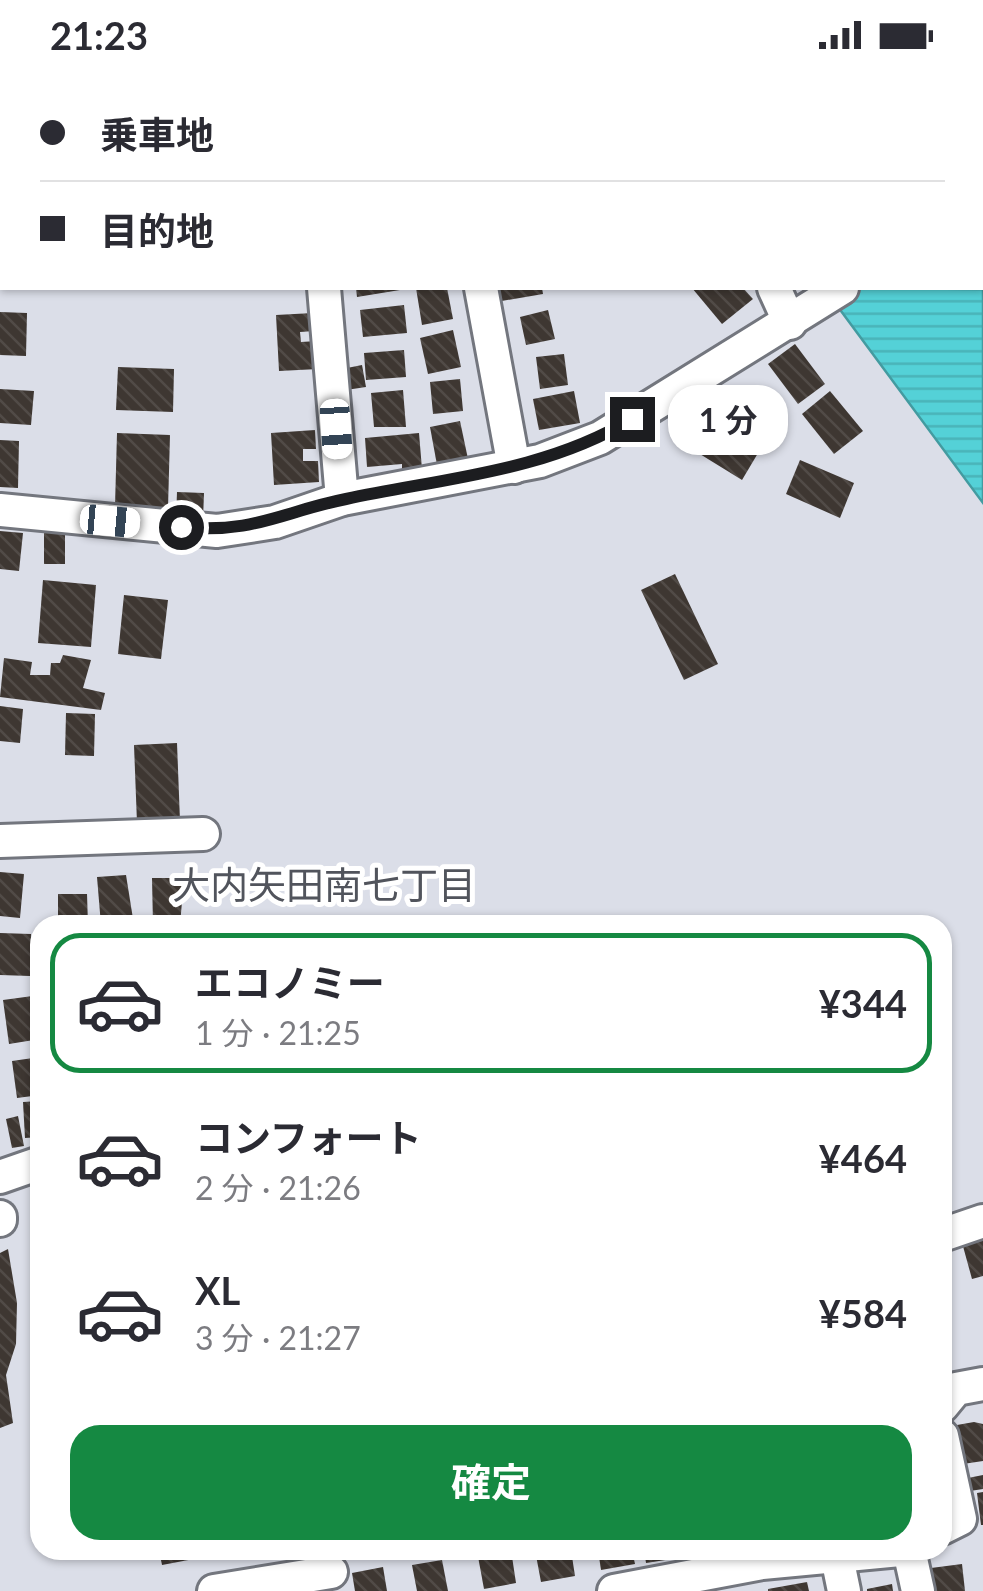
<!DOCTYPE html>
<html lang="ja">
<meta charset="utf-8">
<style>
:root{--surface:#fff;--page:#f7f7f7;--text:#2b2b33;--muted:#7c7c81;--line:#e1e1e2;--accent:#158942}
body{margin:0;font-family:Lato,"Noto Sans JP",sans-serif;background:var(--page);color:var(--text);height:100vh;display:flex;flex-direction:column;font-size:38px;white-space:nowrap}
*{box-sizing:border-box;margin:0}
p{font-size:32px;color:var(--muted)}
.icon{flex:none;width:55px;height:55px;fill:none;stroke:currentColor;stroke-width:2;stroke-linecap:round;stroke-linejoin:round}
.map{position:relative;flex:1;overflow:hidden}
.side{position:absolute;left:30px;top:845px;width:922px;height:645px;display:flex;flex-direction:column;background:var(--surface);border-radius:30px;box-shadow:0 2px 8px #0004}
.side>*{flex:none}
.guide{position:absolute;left:0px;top:0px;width:985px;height:220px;box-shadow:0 2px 8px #0004;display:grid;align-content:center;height:220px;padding:0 40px;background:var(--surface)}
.end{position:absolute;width:45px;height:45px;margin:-22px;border:12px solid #1c1d20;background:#fff;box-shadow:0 0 0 5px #fff}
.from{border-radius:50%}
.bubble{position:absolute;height:70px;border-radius:30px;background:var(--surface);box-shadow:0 2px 8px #0004;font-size:32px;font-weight:700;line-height:70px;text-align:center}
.car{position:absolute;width:30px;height:60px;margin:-30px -15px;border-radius:12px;box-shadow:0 0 8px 2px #0007;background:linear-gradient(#fff 24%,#345 0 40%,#fff 0 76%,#345 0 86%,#fff 0)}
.guide b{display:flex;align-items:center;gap:35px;height:95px;font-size:38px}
.guide b+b{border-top:2px solid var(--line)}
.guide i{width:25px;height:25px;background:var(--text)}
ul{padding:18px 0 0;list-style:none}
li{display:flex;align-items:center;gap:30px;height:140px;margin:0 20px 15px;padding:0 20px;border:5px solid transparent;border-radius:30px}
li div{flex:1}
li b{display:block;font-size:38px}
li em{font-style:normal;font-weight:700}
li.active{border-color:var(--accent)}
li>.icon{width:90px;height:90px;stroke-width:1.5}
.button{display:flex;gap:20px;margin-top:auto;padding:20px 40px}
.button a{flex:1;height:115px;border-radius:30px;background:var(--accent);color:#fff;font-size:40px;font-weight:700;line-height:115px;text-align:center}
.status{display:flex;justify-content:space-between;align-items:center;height:70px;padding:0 50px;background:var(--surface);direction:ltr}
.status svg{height:28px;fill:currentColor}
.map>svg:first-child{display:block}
</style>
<div class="status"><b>21:23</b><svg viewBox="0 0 49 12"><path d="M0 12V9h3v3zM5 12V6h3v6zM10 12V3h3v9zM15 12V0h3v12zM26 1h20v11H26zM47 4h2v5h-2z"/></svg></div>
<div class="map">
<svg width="983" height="1521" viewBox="0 0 983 1521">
<defs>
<pattern id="water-rules" width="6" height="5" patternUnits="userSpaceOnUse" patternTransform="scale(2.5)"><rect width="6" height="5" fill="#54d1d7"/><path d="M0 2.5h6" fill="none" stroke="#49b3b8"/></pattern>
<pattern id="building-back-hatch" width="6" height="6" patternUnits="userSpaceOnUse" patternTransform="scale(2.5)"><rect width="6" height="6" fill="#3e3732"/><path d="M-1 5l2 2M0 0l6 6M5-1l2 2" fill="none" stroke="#514b47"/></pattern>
</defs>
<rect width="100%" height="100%" fill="#dbdee8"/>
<g fill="url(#water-rules)" stroke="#439ba0" stroke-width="2.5">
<path d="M 670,0 L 827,0 L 828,2 L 672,2 Z"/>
<path d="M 824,218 L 983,219 L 983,433 Z"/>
</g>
<g fill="url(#building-back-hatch)">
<path d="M 356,218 L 400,218 L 400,220 L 357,227 Z"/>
<path d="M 416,218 L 447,218 L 453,249 L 422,255 Z"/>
<path d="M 493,218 L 542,218 L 543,224 L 496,232 Z"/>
<path d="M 692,218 L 743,218 L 753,229 L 722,254 Z"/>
<path d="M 404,235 L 407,263 L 363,267 L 360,240 Z"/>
<path d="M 548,240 L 555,269 L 526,275 L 520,247 Z"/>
<path d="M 0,242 L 27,243 L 26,286 L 0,285 Z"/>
<path d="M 313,243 L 315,261 L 300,262 L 301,272 L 317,271 L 318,299 L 279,301 L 276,245 Z"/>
<path d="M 453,260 L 461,297 L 428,304 L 420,268 Z"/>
<path d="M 795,274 L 825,314 L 798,334 L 768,294 Z"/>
<path d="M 404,280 L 406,307 L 366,310 L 364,283 Z"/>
<path d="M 564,284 L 568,315 L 540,319 L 536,287 Z"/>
<path d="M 362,295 L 366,317 L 346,320 L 342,299 Z"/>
<path d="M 118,297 L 174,299 L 173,342 L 116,340 Z"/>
<path d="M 460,309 L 463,341 L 433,344 L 430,312 Z"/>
<path d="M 0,319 L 34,321 L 31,355 L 0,353 Z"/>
<path d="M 403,320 L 406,357 L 374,357 L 371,323 Z"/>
<path d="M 574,321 L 580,353 L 539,360 L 533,329 Z"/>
<path d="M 830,321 L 863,361 L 834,384 L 802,344 Z"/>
<path d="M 717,344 L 764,373 L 742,410 L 695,381 Z"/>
<path d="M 460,351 L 468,389 L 437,395 L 430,357 Z"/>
<path d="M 315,360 L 316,379 L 303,379 L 303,391 L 318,391 L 319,412 L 274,415 L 271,363 Z"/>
<path d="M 117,363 L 170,365 L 168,438 L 115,436 Z"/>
<path d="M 419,363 L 422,399 L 402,400 L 402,394 L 367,397 L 365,368 Z"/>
<path d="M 0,370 L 19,371 L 18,418 L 0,417 Z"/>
<path d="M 800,390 L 854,413 L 840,448 L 786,424 Z"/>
<path d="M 177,422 L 204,423 L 203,450 L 176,448 Z"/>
<path d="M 65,456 L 65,494 L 44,494 L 44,457 Z"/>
<path d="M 0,461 L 23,463 L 19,501 L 0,499 Z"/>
<path d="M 675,504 L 718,594 L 684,610 L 641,520 Z"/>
<path d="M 43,510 L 96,515 L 91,577 L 38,573 Z"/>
<path d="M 124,525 L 168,530 L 161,589 L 118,584 Z"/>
<path d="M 63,585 L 91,590 L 83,618 L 105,623 L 101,640 L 0,627 L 4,588 L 32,592 L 30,605 L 50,605 L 51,593 L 60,593 Z"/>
<path d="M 0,636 L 23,639 L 20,673 L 0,671 Z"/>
<path d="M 66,643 L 95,644 L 94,686 L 65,685 Z"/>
<path d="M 177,673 L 180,751 L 137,753 L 134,675 Z"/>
<path d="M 0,802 L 24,804 L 20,848 L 0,846 Z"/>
<path d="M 126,805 L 134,855 L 101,855 L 97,807 Z"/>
<path d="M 152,808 L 184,808 L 180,855 L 153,855 Z"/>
<path d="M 58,824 L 87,824 L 88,855 L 58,855 Z"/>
<path d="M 0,863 L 31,864 L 30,906 L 0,905 Z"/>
<path d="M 40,925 L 40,969 L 9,974 L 3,930 Z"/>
<path d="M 40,987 L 40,1025 L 17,1028 L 12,991 Z"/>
<path d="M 40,1031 L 40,1067 L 25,1068 L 23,1032 Z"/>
<path d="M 18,1046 L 24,1076 L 12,1078 L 6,1049 Z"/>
<path d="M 983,1163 L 983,1206 L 972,1209 L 961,1169 Z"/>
<path d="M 8,1179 L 17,1233 L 16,1274 L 6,1305 L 13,1353 L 0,1358 L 0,1183 Z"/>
<path d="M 974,1352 L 983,1354 L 983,1391 L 963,1394 L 957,1355 Z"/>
<path d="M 983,1405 L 983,1419 L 970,1421 L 968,1408 Z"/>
<path d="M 983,1422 L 983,1455 L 981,1455 L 977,1423 Z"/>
<path d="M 159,1480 L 198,1480 L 199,1488 L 162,1495 Z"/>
<path d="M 511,1480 L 516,1513 L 484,1519 L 477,1481 Z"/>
<path d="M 535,1480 L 571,1480 L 575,1506 L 541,1512 Z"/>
<path d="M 598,1480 L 632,1480 L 635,1494 L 601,1500 Z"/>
<path d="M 644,1480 L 684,1480 L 685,1487 L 646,1493 Z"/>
<path d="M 442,1490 L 448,1521 L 417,1521 L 412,1495 Z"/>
<path d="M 962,1494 L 965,1521 L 934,1521 L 931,1498 Z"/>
<path d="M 383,1497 L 387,1521 L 355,1521 L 352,1503 Z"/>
<path d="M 807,1512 L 809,1521 L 768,1521 L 768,1519 Z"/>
<path d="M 892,1514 L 893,1521 L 867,1521 L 867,1519 Z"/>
</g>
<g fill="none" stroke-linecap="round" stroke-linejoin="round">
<g stroke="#73767e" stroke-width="38">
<g id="minor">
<path d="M 623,0 L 625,2"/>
<path d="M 982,153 L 983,154"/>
<path d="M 324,218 L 342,429"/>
<path d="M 481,218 L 514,397"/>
<path d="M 774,218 L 790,253"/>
<path d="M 0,440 L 217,461 L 275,452 L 342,429 L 540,391 L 600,368 L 842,218"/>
<path d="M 0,771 L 203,764"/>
<path d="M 0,1107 L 40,1093"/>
<path d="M 0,1147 L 0,1150"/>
<path d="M 942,1165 L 983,1151"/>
<path d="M 942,1336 L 956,1319 L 983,1314"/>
<path d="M 942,1366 L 960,1449 L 942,1458"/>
<path d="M 909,1480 L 918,1521"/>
<path d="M 837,1487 L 844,1521"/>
<path d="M 214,1521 L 331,1502"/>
<path d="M 614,1521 L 762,1493 L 900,1480"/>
</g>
</g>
<g stroke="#73767e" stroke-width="52">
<g id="highway">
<path d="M 929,0 L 930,2"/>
<path d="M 978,0 L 979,2"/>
<path d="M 982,78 L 983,79"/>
</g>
</g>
<use href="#minor" stroke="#fff" stroke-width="32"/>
<use href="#highway" stroke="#fff" stroke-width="48"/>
</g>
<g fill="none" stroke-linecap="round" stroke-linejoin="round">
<path stroke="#1c1d20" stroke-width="12" d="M 181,457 C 254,464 281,442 346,429 C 444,408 544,402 632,349"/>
</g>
<g text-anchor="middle" stroke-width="10" stroke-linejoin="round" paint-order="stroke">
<g font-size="38" fill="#51545c" stroke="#fff">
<text x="324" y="829">大内矢田南七丁目</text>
</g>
</g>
</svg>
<i class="end from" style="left:181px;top:457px"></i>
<i class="end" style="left:632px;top:349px"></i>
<div class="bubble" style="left:668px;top:315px;width:120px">1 分</div>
<i class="car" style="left:336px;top:359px;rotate:176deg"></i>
<i class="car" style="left:110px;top:451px;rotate:95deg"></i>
<div class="guide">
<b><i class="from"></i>乗車地</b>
<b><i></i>目的地</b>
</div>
<section class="side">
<ul>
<li class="active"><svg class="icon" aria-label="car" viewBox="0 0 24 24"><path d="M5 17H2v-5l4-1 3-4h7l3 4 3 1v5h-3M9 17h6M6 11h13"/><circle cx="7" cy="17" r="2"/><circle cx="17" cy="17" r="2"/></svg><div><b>エコノミー</b><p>1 分 · 21:25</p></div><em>¥344</em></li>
<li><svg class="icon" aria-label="car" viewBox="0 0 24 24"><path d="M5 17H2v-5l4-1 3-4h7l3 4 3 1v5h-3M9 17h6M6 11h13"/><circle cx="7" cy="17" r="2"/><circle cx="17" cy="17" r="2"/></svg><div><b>コンフォート</b><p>2 分 · 21:26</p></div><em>¥464</em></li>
<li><svg class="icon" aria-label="car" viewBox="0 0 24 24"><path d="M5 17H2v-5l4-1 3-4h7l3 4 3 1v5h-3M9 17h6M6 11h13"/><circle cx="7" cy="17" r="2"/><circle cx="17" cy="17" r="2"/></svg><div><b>XL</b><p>3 分 · 21:27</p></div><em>¥584</em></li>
</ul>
<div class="button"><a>確定</a></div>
</section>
</div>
